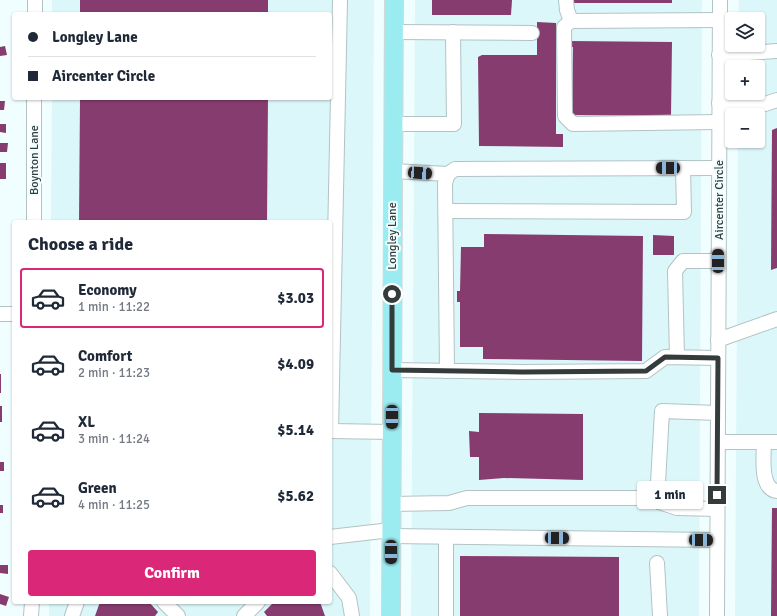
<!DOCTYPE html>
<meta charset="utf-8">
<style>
:root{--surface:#fff;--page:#f6f6f7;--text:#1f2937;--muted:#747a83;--line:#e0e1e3;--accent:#db2777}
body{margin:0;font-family:Signika,sans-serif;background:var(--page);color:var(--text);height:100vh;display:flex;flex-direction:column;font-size:15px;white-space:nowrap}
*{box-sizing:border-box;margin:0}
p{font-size:13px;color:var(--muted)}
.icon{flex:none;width:22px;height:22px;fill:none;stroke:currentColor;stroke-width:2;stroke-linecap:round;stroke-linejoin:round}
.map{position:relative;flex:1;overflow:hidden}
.panel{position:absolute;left:12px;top:220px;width:320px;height:384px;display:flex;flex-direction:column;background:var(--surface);border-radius:4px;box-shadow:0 1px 3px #0004}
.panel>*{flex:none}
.guide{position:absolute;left:12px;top:12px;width:320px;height:88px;border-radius:4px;box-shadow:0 1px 3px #0004;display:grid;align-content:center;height:88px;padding:0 16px;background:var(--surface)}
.fabs{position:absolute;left:725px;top:12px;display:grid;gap:8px}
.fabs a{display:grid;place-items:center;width:40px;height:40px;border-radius:4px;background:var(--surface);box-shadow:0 1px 3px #0004;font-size:20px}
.end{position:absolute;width:18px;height:18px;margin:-9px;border:5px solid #343b3b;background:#fff;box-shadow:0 0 0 2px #fff}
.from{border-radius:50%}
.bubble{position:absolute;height:28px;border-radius:4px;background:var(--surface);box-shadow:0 1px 3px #0004;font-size:13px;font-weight:700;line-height:28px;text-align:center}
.car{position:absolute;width:12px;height:24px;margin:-12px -6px;border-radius:5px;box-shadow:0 0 3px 1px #0007;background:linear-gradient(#222 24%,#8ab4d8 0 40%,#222 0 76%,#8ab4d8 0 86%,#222 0)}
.guide b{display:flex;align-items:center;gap:14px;height:38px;font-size:15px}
.guide b+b{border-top:1px solid var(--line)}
.guide i{width:10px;height:10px;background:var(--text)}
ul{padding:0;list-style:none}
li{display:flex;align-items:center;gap:12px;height:60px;margin:0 8px 6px;padding:0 8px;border:2px solid transparent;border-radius:4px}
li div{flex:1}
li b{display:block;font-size:15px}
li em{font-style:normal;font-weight:700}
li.active{border-color:var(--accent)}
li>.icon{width:36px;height:36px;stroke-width:1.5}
h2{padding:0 16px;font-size:18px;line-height:48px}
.cta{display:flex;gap:8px;margin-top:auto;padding:8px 16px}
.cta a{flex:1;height:46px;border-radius:4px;background:var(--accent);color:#fff;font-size:16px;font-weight:700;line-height:46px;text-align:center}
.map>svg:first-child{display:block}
</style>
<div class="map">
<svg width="777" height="616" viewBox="0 0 777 616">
<rect width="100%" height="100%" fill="#f0feff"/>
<g fill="#dcf7f9">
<path d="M 52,0 L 374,0 L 370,616 L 49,616 L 49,602 L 330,602 L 330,222 L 51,222 L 52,98 L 330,98 L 330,14 L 52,14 Z"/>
<path d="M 415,0 L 702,0 L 699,616 L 411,616 Z"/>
<path d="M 739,0 L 777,0 L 777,616 L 735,616 L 738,141 L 758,141 L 758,115 L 738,115 L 738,93 L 758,93 L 758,67 L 738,67 L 738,45 L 758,45 L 758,19 L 738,19 Z"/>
</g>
<g fill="#863c6f">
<rect x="80" y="0" width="188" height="14"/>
<path d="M 432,0 L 512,0 L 511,15 L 432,15 Z"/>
<rect x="570" y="0" width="102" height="3"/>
<path d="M 537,22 L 556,23 L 556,134 L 563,134 L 563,147 L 479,146 L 478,57 L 482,55 L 537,55 Z"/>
<path d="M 569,41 L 672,42 L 671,116 L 569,115 L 569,110 L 572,110 L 573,47 L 569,47 Z"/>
<path d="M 5,46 L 7,55 L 0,56 L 0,47 Z"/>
<path d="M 80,98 L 268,98 L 267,222 L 79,222 Z"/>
<path d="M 0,101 L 5,101 L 4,110 L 0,110 Z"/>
<path d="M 0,124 L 6,124 L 6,133 L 0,132 Z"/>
<path d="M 777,128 L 777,268 L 771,270 L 772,130 Z"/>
<path d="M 0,143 L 8,143 L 7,152 L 0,152 Z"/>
<rect x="0" y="163" width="6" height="16"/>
<path d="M 484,234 L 643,236 L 642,361 L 483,359 L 483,347 L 460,347 L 460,302 L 457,302 L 457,291 L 460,291 L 461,247 L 484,247 Z"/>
<path d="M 653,235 L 674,236 L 674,255 L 653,255 Z"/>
<rect x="0" y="374" width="1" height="19"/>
<rect x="0" y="406" width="2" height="16"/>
<path d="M 479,413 L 583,414 L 583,480 L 504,478 L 479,480 L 479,457 L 470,457 L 469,431 L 479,432 Z"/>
<rect x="0" y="462" width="4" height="9"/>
<rect x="0" y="505" width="3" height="8"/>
<path d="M 772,508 L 777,508 L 777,616 L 771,616 Z"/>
<path d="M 460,556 L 619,557 L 619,616 L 460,616 Z"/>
<path d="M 0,565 L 8,565 L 8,574 L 0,573 Z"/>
<path d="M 0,594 L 9,597 L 6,606 L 0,604 Z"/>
<path d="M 100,602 L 149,602 L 158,612 L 155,616 L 95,616 Z"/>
<path d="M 274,602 L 320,602 L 325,616 L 267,616 L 264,612 Z"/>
</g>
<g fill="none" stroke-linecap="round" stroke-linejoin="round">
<g stroke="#b2c3c4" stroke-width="16">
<g id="minor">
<path d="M 566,0 L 567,10 L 571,21"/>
<path d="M 35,14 L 35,0"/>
<path d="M 394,32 L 532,33"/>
<path d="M 719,55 L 777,51"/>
<path d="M 719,103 L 765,104 L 777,100"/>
<path d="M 719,122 L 573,124 L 565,116 L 564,27 L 571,21 L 720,20"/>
<path d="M 393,124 L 454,124 L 453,32"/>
<path d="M 393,171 L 448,174"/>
<path d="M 446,211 L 684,212 L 683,168"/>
<path d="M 34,222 L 34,98"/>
<path d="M 0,314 L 14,314"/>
<path d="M 718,340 L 777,319"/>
<path d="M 677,357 L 675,271 L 683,261 L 718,261"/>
<path d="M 392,370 L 522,372 L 646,371 L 665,357 L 718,358"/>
<path d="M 447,371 L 445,183 L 448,174 L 455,169 L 719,168"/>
<path d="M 330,431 L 392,432"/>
<path d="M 331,431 L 340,0"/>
<path d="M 718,442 L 777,442"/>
<path d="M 764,442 C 764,455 759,489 777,491"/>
<path d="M 657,501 L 662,411 L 718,413"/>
<path d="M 391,504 L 449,503 L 467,498 L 647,498 L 677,508 L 717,509"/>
<path d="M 391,536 L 717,540"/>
<path d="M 330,537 L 391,530"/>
<path d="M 446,537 L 446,616"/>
<path d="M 657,563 L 660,616"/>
<path d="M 330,573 L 349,598 L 352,616"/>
<path d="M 164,602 L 178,616"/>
<path d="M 31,616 L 32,602"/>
<path d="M 72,616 L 77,602"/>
<path d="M 244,616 L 258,602"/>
<path d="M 717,616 L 720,0"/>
</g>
</g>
<g stroke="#d6d8d8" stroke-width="20">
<path id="major" d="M 391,616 L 394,0"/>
</g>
<use href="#minor" stroke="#fff" stroke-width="14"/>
<use href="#major" stroke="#9becf1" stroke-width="18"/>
</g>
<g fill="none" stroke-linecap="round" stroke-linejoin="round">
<path stroke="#343b3b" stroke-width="5" d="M 392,294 L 392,370 L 522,372 L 646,371 L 665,357 L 718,358 L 717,495"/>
</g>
<g text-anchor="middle" stroke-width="4" stroke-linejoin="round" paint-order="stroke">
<g font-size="12" fill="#343b3b" stroke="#f0feff">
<text transform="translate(34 160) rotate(-90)" y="4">Boynton Lane</text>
<text transform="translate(719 200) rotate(-90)" y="4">Aircenter Circle</text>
<text transform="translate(392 236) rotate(-90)" y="4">Longley Lane</text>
</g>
</g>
</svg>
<div class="fabs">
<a><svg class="icon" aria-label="layers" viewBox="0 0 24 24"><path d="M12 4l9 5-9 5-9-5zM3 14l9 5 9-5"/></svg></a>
<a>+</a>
<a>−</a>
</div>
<i class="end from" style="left:392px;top:294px"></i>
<i class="end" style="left:717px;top:495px"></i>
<div class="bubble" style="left:637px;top:481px;width:66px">1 min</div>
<i class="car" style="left:668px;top:168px;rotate:270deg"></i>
<i class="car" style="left:420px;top:173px;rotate:94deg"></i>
<i class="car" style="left:718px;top:261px;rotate:0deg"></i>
<i class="car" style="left:392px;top:417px;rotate:180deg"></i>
<i class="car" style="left:557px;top:538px;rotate:91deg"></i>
<i class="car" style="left:701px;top:540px;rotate:91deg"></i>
<i class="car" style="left:391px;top:552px;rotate:180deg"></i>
<div class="guide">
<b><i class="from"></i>Longley Lane</b>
<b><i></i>Aircenter Circle</b>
</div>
<section class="panel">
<h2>Choose a ride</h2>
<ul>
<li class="active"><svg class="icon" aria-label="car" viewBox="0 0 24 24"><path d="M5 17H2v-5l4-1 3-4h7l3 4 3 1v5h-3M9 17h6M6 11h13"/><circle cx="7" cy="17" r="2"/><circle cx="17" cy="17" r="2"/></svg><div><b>Economy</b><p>1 min · 11:22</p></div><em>$3.03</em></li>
<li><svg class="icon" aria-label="car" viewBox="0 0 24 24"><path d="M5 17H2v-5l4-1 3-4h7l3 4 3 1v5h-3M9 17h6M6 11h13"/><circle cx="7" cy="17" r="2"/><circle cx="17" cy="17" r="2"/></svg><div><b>Comfort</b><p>2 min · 11:23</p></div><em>$4.09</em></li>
<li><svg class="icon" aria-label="car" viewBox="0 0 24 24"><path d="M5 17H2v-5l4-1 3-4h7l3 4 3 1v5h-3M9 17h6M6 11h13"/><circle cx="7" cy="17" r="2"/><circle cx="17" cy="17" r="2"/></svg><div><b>XL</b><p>3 min · 11:24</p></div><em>$5.14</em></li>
<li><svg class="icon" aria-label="car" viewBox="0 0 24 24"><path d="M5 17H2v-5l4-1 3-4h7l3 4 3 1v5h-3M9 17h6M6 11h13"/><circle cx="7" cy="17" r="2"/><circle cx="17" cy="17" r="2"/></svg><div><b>Green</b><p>4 min · 11:25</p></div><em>$5.62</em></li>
</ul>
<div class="cta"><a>Confirm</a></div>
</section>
</div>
